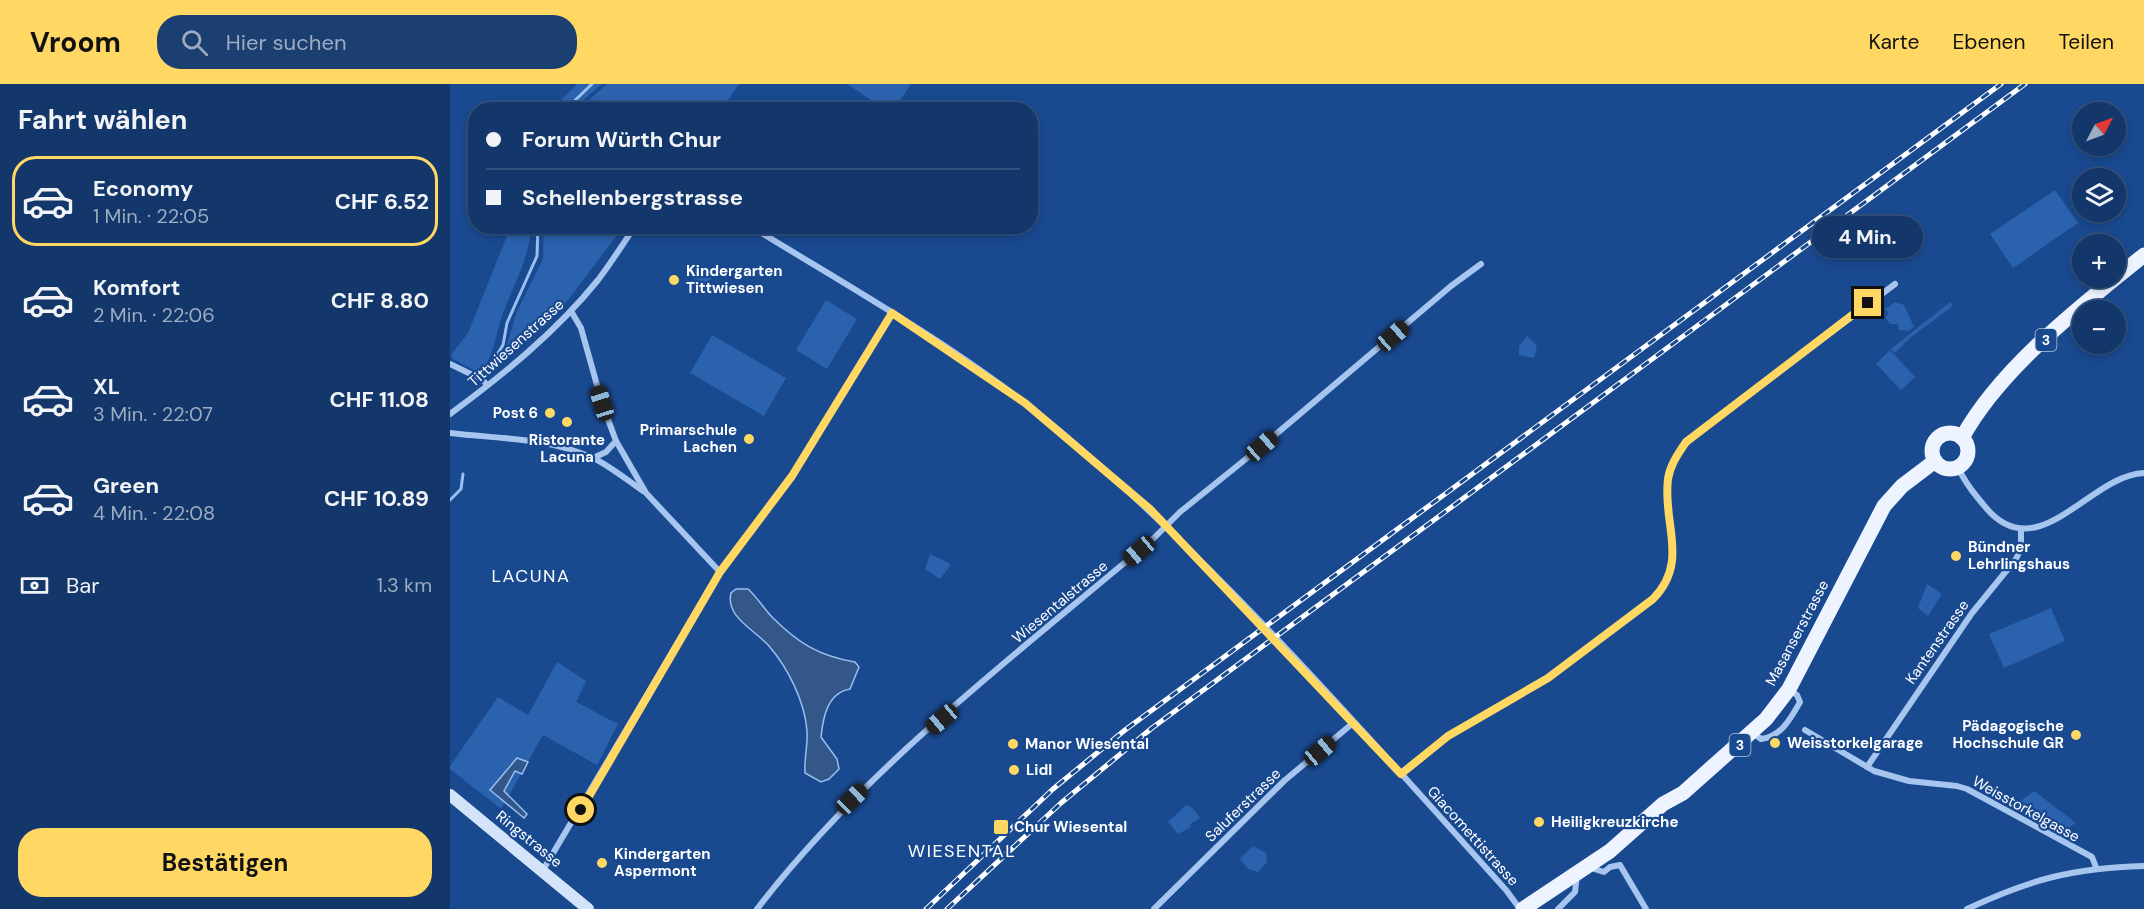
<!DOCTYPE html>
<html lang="de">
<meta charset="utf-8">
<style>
:root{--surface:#13376b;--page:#1c3f71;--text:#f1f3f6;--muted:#9dacc1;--line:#32517e;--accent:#ffd763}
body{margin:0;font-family:"DM Sans",sans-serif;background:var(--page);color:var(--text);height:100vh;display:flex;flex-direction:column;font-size:22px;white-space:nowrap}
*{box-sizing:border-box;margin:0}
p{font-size:20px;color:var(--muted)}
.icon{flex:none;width:33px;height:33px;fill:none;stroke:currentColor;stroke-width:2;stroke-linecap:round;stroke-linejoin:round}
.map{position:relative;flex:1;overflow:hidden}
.sheet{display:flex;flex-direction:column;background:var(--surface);width:450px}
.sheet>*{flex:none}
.guide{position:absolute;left:18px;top:18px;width:570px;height:132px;border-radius:24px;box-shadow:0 3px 9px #0003,0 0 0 2px var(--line);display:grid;align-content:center;height:132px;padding:0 18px;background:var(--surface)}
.needle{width:39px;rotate:49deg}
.tools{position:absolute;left:1622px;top:18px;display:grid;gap:12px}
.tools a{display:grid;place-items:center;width:54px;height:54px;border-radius:50%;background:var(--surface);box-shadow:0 3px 9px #0003,0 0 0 2px var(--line);font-size:30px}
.end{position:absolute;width:27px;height:27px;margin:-14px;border:8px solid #ffd763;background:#111;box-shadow:0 0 0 3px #111}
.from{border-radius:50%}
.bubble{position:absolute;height:42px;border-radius:21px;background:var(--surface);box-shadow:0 3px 9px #0003,0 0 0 2px var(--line);font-size:20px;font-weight:700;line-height:42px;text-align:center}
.car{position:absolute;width:18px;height:36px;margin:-18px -9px;border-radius:8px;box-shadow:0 0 4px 2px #0007;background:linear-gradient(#222 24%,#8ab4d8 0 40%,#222 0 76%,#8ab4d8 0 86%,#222 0)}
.guide b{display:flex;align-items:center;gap:21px;height:57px;font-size:22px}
.guide b+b{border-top:2px solid var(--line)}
.guide i{width:15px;height:15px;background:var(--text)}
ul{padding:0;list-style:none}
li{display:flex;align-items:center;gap:18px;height:90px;margin:0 12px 9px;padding:0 6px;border:3px solid transparent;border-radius:24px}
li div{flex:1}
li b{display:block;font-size:22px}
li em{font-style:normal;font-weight:700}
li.on{border-color:var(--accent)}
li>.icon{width:54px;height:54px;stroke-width:1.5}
h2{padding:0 18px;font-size:27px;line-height:72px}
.pay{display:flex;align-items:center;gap:15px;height:66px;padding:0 18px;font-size:22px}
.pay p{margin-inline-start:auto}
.button{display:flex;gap:12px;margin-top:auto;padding:12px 18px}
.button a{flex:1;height:69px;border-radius:24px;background:var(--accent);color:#111;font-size:24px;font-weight:700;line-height:69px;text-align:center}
header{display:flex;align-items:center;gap:36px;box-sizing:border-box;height:84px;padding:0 30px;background:var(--accent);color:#111}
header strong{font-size:28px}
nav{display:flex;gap:33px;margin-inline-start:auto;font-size:21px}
.search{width:420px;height:54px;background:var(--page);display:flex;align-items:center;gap:15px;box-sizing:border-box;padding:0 21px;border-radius:24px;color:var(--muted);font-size:22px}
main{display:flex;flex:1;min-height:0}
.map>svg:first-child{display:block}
</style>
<header>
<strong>Vroom</strong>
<div class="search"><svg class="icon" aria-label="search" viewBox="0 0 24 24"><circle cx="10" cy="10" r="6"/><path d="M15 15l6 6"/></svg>Hier suchen</div>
<nav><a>Karte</a><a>Ebenen</a><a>Teilen</a></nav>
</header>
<main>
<section class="sheet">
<h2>Fahrt wählen</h2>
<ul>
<li class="on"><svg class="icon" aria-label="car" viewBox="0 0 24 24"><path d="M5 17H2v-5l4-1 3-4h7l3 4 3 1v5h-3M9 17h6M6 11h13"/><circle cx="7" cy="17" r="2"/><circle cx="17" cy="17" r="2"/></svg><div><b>Economy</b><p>1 Min. · 22:05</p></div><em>CHF 6.52</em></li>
<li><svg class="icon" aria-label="car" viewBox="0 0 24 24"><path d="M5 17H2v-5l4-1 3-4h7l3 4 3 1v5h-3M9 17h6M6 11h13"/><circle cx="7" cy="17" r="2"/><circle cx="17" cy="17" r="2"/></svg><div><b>Komfort</b><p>2 Min. · 22:06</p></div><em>CHF 8.80</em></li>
<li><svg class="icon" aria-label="car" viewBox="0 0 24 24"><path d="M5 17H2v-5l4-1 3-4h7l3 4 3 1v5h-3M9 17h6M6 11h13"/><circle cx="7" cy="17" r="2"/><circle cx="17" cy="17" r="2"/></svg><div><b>XL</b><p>3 Min. · 22:07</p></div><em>CHF 11.08</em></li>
<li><svg class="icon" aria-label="car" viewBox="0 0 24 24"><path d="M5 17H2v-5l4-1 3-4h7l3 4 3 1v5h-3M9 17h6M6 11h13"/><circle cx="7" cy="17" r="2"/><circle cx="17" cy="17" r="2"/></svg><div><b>Green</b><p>4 Min. · 22:08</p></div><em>CHF 10.89</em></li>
</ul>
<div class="pay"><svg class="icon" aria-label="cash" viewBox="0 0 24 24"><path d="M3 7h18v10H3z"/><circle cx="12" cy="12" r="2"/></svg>Bar<p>1.3 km</p></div>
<div class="button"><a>Bestätigen</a></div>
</section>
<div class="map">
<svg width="1694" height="825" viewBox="0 0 1694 825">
<rect width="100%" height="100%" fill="#19498f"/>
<g fill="#2b62ad">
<path d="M 127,0 L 152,0 L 123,25 L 102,25 Z"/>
<path d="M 157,0 L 289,0 L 272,25 L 129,25 Z"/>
<path d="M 397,0 L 461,0 L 444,25 L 435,25 Z"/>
<path d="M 1605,106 L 1628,139 L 1563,184 L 1540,150 Z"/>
<path d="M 56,143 L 81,143 C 79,176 63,202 52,232 C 45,252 45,273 29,289 L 3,275 L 1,271 L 18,249 L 57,152 Z"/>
<path d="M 94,143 L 173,143 L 119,215 L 89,246 L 39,289 L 56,264 L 67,227 L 93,175 Z"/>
<path d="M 253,181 L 265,188 L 254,205 L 243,197 Z"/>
<path d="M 376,216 L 407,235 L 377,285 L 346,266 Z"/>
<path d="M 1445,218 L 1454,221 L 1464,243 L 1458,247 L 1449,246 L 1448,240 L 1440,240 L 1435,233 L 1439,230 L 1435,225 Z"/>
<path d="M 1500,218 L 1503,222 L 1461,253 L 1445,269 L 1441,265 Z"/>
<path d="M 262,251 L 336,294 L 314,332 L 240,289 Z"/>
<path d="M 1077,252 L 1087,262 L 1084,274 L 1069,271 L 1069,262 Z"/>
<path d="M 1440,266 L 1465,293 L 1451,306 L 1426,280 Z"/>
<path d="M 480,470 L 499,479 L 500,482 L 490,495 L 475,485 Z"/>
<path d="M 1477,500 L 1492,510 L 1478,532 L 1468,524 Z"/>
<path d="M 1601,524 L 1615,557 L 1554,584 L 1539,550 Z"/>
<path d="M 107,578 L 136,597 L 126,618 L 168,640 L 147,681 L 93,651 L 51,725 L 0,685 L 0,682 L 48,613 L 78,631 Z"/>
<path d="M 1584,707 L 1626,739 L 1612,748 L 1569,718 Z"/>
<path d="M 736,721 L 742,723 L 750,734 L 740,740 L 741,743 L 728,750 L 718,738 Z"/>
<path d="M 803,762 L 816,769 L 817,778 L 808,788 L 798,785 L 790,775 Z"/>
</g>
<g fill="#34578a" stroke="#98bff1" stroke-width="1.5">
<path d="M 286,505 L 298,505 C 308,514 314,525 323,534 C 348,559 369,572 405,578 L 409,583 L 400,605 C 377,609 373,634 371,653 L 387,675 L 389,685 L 379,695 L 371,698 L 355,689 C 354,675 358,661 357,647 C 355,618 338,584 319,562 C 305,546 275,533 281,509 Z"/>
<path d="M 67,674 L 78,678 L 72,690 L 65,687 L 54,707 L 77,730 L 74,734 L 40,706 Z"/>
</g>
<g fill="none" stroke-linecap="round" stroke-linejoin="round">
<g stroke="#98bff1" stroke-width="3">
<path d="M 115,26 L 142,0"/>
<path d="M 39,284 L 53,261 L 57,239 L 87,172 L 88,142"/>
<path d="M 0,416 L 11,405 L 13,390"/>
</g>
<g stroke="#a6c5ef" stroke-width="6">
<path d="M 300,142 C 411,210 527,274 625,360 C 781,495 918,653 1056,806 L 1070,825"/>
<path d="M 121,227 L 131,244 L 152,319 L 166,357 L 196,409 L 270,488"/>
<path d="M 0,280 L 33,296 L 37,301"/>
<path d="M 0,330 C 53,291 106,248 148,196 C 161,179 173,160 185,142"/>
<path d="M 0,349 C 47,355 98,353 143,374 C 160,382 177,396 193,407"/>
<path d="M 143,374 L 156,368 L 166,357"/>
<path d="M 1508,383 C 1515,399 1526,412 1537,425 C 1589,484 1640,391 1694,389"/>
<path d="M 1355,646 L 1424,687 L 1459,697 L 1507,702 L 1517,705 L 1642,773 L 1646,783"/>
<path d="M 1303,649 L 1311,655 C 1331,653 1341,634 1350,618 L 1347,611 L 1339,606"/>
<path d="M 1417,683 L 1522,529 L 1566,475 L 1571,464 L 1571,446"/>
<path d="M 951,690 L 998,652 L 1098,594 L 1203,515 C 1240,477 1212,439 1218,395 C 1220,381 1228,370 1236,358 L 1445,200"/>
<path d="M 1141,784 L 1154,788 L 1160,783 L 1170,781 L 1196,825"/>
<path d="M 93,786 L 270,488 L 342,392 L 442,229"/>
<path d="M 307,825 C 418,681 566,571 704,454 L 730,428 L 812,362 L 1001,202 L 1031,180"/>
<path d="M 704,825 L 834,697 L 903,639"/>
<path d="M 1108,825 L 1125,808 L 1127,791"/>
<path d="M 1517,825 C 1581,795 1623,784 1694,782"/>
</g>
<path stroke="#d3e3fa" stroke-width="12" d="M 0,711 L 138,825"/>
<g stroke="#edf4ff" stroke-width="15">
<circle cx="1500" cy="367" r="18"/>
<path d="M 1512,354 C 1550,284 1632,221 1694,171"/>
<path d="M 1073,825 L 1160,767 L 1213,720 L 1233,709 L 1316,635 L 1339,605 L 1434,422 L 1452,402 L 1485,377"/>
</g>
<g stroke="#fff" stroke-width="5">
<g id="rail">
<path d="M 476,825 L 603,705 L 675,646 L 1551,0"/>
<path d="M 497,825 L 611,719 L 702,644 L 1575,0"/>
</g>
</g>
<use href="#rail" stroke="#19498f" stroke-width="3" stroke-dasharray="9" stroke-linecap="butt"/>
</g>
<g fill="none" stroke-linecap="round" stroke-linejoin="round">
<path stroke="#ffd763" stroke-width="8" d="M 131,726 L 270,488 L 342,392 L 442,229 L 575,319 L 700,425 L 951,690 L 998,652 L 1098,594 L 1203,515 C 1240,477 1212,439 1218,395 C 1220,381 1228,370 1236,358 L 1418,219"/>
</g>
<g fill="#ffd763" stroke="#19498f" stroke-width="2">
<circle cx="224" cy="196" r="6"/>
<circle cx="100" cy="329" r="6"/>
<circle cx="117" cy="338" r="6"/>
<circle cx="299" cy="355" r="6"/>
<circle cx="1506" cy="472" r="6"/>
<circle cx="1626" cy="651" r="6"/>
<circle cx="1325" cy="659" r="6"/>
<circle cx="563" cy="660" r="6"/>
<circle cx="564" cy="686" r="6"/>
<circle cx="1089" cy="738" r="6"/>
<rect x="543" y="735" width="16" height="16" rx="3"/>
<circle cx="152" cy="779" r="6"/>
</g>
<g text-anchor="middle" stroke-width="4.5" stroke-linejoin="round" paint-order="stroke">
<g fill="#19498f" stroke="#bac8dd" stroke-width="1.5">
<rect x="1585.5" y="245" width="21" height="22" rx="4.5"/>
<rect x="1279.5" y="650" width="21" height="22" rx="4.5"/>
</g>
<g font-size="14" font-weight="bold" fill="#fff">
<text x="1596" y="261">3</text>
<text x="1290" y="666">3</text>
</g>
<g font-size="15" font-weight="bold" fill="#fff" stroke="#19498f" text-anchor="start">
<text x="236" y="192">Kindergarten<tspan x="236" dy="17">Tittwiesen</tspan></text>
<text x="88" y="334" text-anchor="end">Post 6</text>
<text x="287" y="351" text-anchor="end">Primarschule<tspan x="287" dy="17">Lachen</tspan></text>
<text x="117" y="361" text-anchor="middle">Ristorante<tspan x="117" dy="17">Lacuna</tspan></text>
<text x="1518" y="468">Bündner<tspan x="1518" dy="17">Lehrlingshaus</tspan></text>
<text x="1614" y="647" text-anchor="end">Pädagogische<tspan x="1614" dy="17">Hochschule GR</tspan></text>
<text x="1337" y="664">Weisstorkelgarage</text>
<text x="575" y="665">Manor Wiesental</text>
<text x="576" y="691">Lidl</text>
<text x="1101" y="743">Heiligkreuzkirche</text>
<text x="564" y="748">Chur Wiesental</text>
<text x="164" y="775">Kindergarten<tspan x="164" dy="17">Aspermont</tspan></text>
</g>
<g font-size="15" fill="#fff" stroke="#19498f">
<text transform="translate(66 259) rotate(-42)" y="5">Tittwiesenstrasse</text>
<text transform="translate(610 518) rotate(-40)" y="5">Wiesentalstrasse</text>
<text transform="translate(1347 549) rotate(-62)" y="5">Masanserstrasse</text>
<text transform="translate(1487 558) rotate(-55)" y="5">Kantenstrasse</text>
<text transform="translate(793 721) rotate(-44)" y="5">Saluferstrasse</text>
<text transform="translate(1576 725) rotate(29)" y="5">Weisstorkelgasse</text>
<text transform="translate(1023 752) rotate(48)" y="5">Giacomettistrasse</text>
<text transform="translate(79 755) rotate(39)" y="5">Ringstrasse</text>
</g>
<g font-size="18" letter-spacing="1.5" fill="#fff" stroke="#19498f">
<text x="81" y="498">LACUNA</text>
<text x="512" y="773">WIESENTAL</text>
</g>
</g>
</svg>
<div class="tools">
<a><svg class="needle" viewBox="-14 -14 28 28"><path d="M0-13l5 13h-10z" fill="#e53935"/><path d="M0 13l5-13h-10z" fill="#9dacc1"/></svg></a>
<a><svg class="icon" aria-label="layers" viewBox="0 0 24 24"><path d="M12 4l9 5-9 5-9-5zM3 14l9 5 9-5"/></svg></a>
<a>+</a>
<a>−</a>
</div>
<i class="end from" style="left:131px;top:726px"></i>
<i class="end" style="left:1418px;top:219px"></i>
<div class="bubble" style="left:1362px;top:132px;width:111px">4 Min.</div>
<i class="car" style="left:943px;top:252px;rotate:49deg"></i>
<i class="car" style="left:152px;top:319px;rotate:343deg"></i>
<i class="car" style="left:812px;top:362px;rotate:49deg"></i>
<i class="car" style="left:689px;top:467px;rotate:230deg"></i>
<i class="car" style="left:492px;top:635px;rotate:230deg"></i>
<i class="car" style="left:870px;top:667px;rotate:50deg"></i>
<i class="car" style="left:402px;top:715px;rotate:46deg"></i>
<div class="guide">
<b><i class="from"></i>Forum Würth Chur</b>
<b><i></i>Schellenbergstrasse</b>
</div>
</div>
</main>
